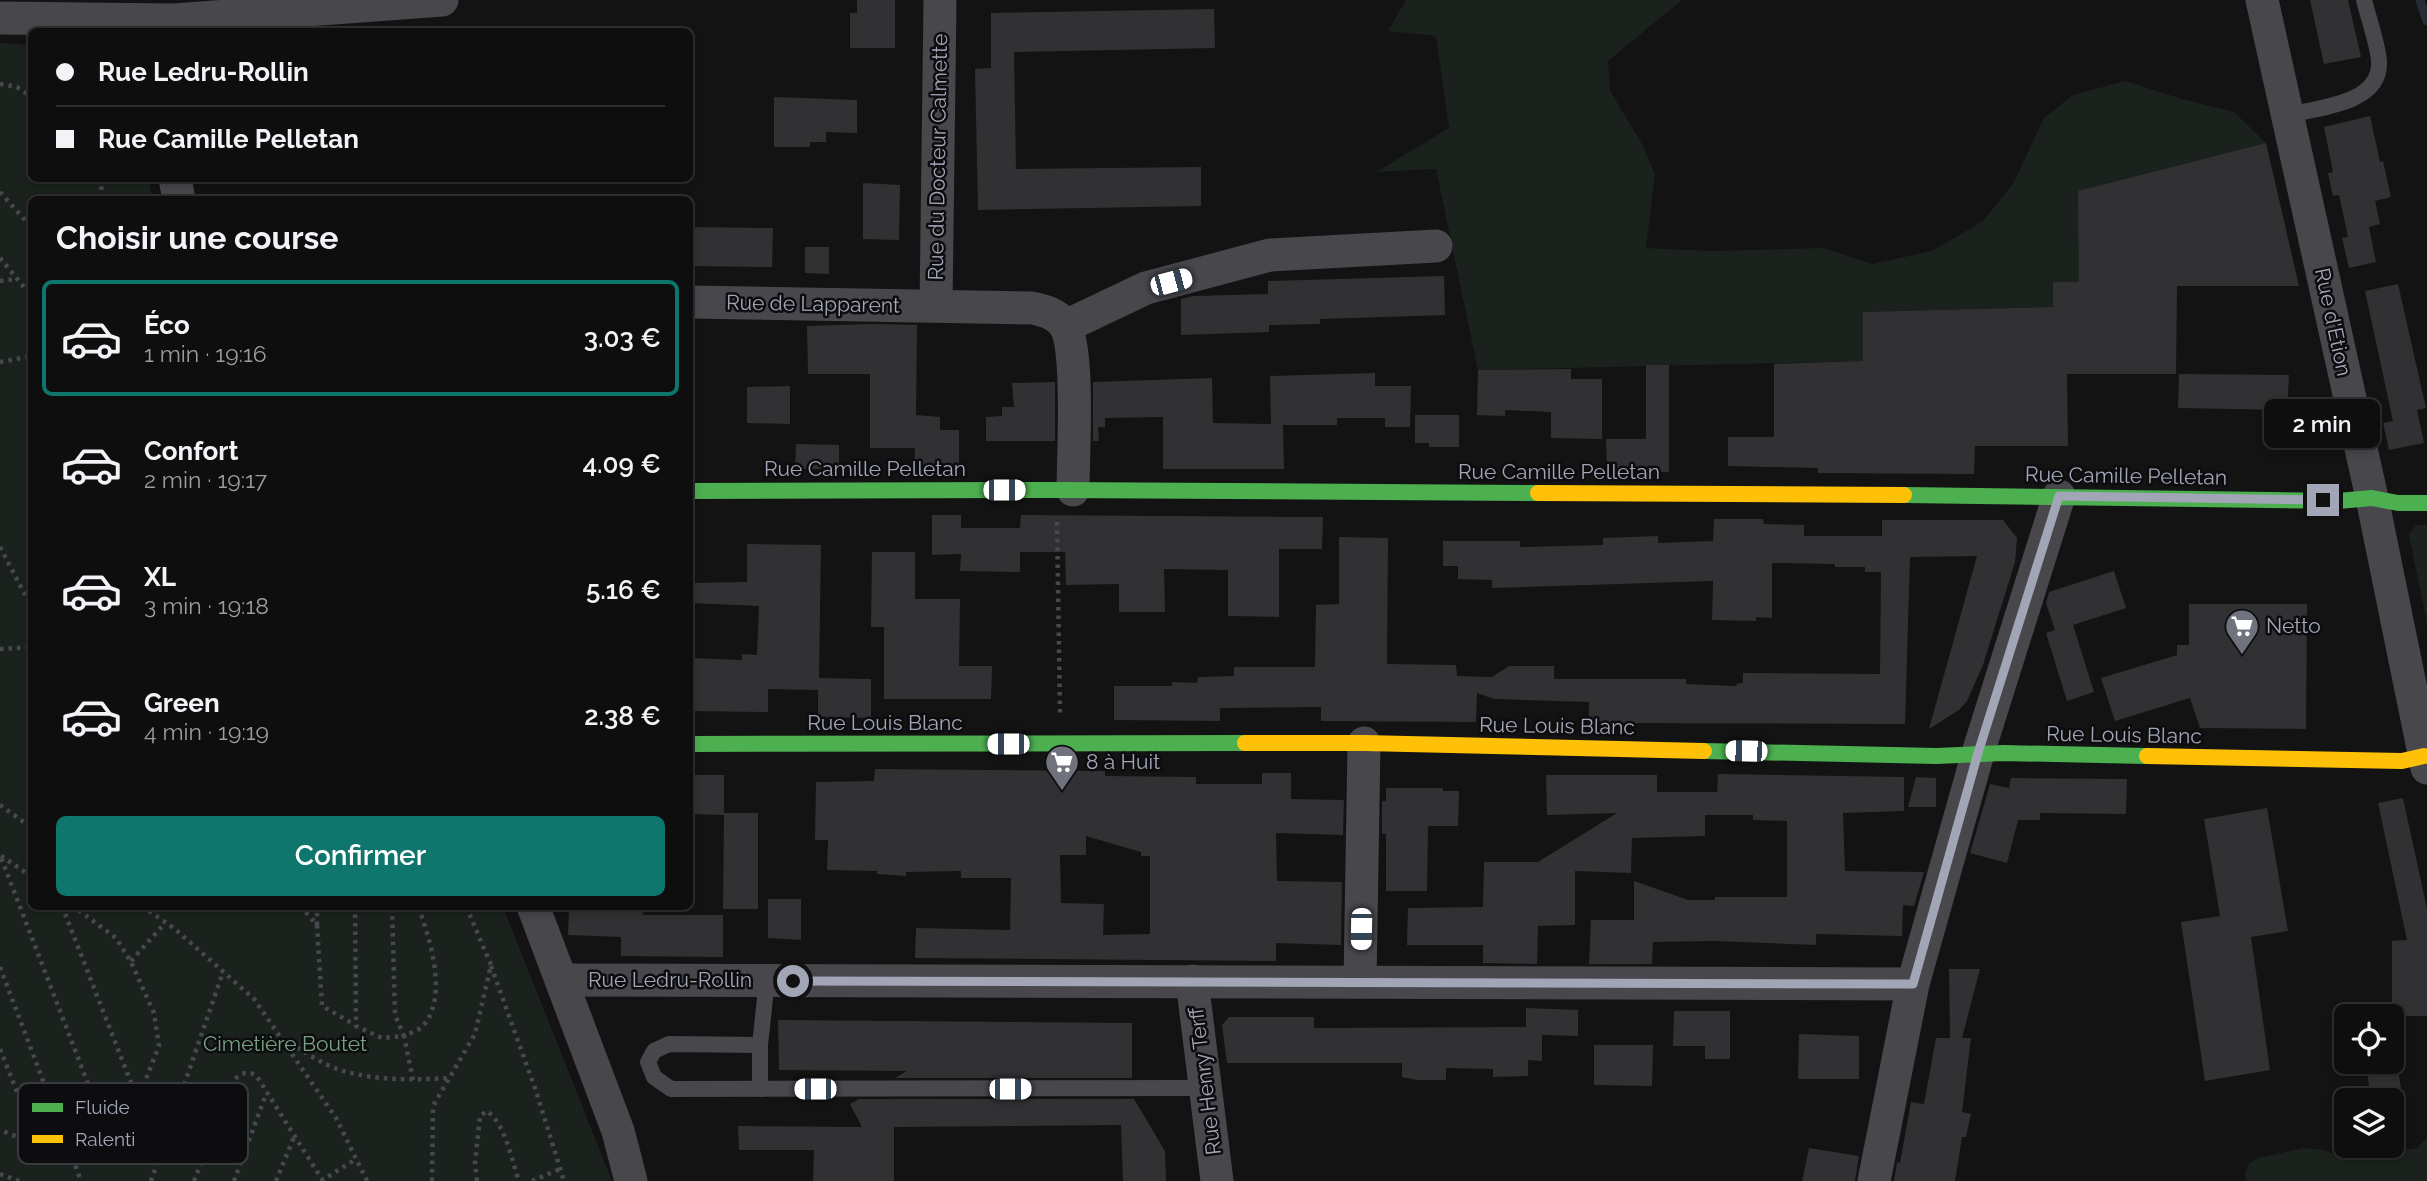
<!DOCTYPE html>
<html lang="fr">
<meta charset="utf-8">
<style>
:root{--surface:#0e0e0e;--page:#1c1c1c;--text:#f1f3f6;--muted:#9b9c9e;--line:#2e2e2e;--accent:#0f766e}
body{margin:0;font-family:Raleway,sans-serif;background:var(--page);color:var(--text);height:100vh;display:flex;flex-direction:column;font-size:26px;white-space:nowrap}
*{box-sizing:border-box;margin:0}
p{font-size:23px;color:var(--muted)}
.icon{flex:none;width:38px;height:38px;fill:none;stroke:currentColor;stroke-width:2;stroke-linecap:round;stroke-linejoin:round}
.map{position:relative;flex:1;overflow:hidden}
.sheet{position:absolute;left:28px;top:196px;width:665px;height:714px;display:flex;flex-direction:column;background:var(--surface);border-radius:10px;box-shadow:0 4px 10px #0003,0 0 0 2px var(--line)}
.sheet>*{flex:none}
.top-card{position:absolute;left:28px;top:28px;width:665px;height:154px;border-radius:10px;box-shadow:0 4px 10px #0003,0 0 0 2px var(--line);display:grid;align-content:center;height:154px;padding:0 28px;background:var(--surface)}
.fabs{position:absolute;left:2334px;top:1004px;display:grid;gap:14px}
.fabs a{display:grid;place-items:center;width:70px;height:70px;border-radius:10px;background:var(--surface);box-shadow:0 4px 10px #0003,0 0 0 2px var(--line);font-size:35px}
.end{position:absolute;width:32px;height:32px;margin:-16px;border:9px solid #a2a5b6;background:#111;box-shadow:0 0 0 4px #111}
.from{border-radius:50%}
.bubble{position:absolute;height:49px;border-radius:10px;background:var(--surface);box-shadow:0 4px 10px #0003,0 0 0 2px var(--line);font-size:23px;font-weight:600;line-height:49px;text-align:center}
.car{position:absolute;width:21px;height:42px;margin:-21px -10px;border-radius:9px;box-shadow:0 0 5px 2px #0007;background:linear-gradient(#fff 24%,#345 0 40%,#fff 0 76%,#345 0 86%,#fff 0)}
.top-card b{display:flex;align-items:center;gap:24px;height:66px;font-size:26px}
.top-card b+b{border-top:2px solid var(--line)}
.top-card i{width:18px;height:18px;background:var(--text)}
ul{padding:0;list-style:none}
li{display:flex;align-items:center;gap:21px;height:116px;margin:0 14px 10px;padding:0 14px;border:4px solid transparent;border-radius:10px}
li div{flex:1}
li b{display:block;font-size:26px}
li em{font-style:normal;font-weight:600}
li.on{border-color:var(--accent)}
li>.icon{width:63px;height:63px;stroke-width:1.5}
h2{padding:0 28px;font-size:32px;line-height:84px}
.button{display:flex;gap:14px;margin-top:auto;padding:14px 28px}
.button a{flex:1;height:80px;border-radius:10px;background:var(--accent);color:#fff;font-size:28px;font-weight:600;line-height:80px;text-align:center}
.map>svg:first-child{display:block}
</style>
<div class="map">
<svg width="2427" height="1181" viewBox="0 0 2427 1181">
<rect width="100%" height="100%" fill="#131313"/>
<g fill="#1b221d">
<path d="M 1406,0 L 1682,0 L 1608,61 L 1610,91 L 1642,144 L 1655,174 L 1646,248 L 1712,251 L 1823,248 L 1872,264 L 1932,251 L 1983,221 L 2013,184 L 2044,118 L 2073,95 L 2125,81 L 2182,99 L 2234,112 L 2266,143 L 2079,191 L 2079,282 L 2053,283 L 2053,307 L 1864,312 L 1863,361 L 1478,370 L 1436,169 L 1376,172 L 1449,128 L 1436,36 L 1388,31 Z"/>
<path d="M 0,43 L 31,45 L 32,178 L 149,179 L 152,199 L 32,200 L 32,906 L 503,907 L 612,1181 L 0,1181 Z"/>
<path d="M 2416,525 L 2427,525 L 2427,623 L 2409,535 Z"/>
<path d="M 2427,1138 L 2427,1181 L 2246,1181 L 2245,1174 L 2249,1164 L 2258,1158 L 2304,1148 L 2323,1150 L 2344,1157 L 2355,1158 L 2417,1148 Z"/>
</g>
<g fill="none" stroke-linecap="round" stroke-linejoin="round">
<path stroke="#252c35" stroke-width="9" d="M 2420,0 L 2427,21"/>
</g>
<g fill="#313133" fill-rule="evenodd">
<path d="M 857,0 L 895,0 L 895,48 L 850,48 L 850,13 L 857,13 Z"/>
<path d="M 2310,0 L 2348,0 L 2361,57 L 2324,64 Z"/>
<path d="M 1214,9 L 1215,48 L 1014,52 L 1016,169 L 1201,167 L 1201,206 L 978,210 L 975,69 L 991,68 L 991,13 Z"/>
<path d="M 774,97 L 857,100 L 857,133 L 826,132 L 826,142 L 810,142 L 810,147 L 774,147 Z"/>
<path d="M 2370,116 L 2380,162 L 2383,161 L 2391,197 L 2375,201 L 2380,224 L 2369,227 L 2376,262 L 2349,268 L 2342,238 L 2348,237 L 2339,195 L 2333,196 L 2328,173 L 2333,172 L 2324,127 Z"/>
<path d="M 2266,143 L 2299,286 L 2177,286 L 2176,374 L 2067,374 L 2068,446 L 1975,446 L 1974,474 L 1818,473 L 1818,468 L 1728,466 L 1728,437 L 1774,437 L 1774,364 L 1863,361 L 1863,312 L 2053,307 L 2053,282 L 2079,282 L 2078,191 Z"/>
<path d="M 863,183 L 900,185 L 899,240 L 863,239 Z"/>
<path d="M 690,227 L 773,228 L 772,267 L 690,266 Z"/>
<path d="M 805,247 L 829,247 L 829,274 L 805,273 Z"/>
<path d="M 1444,276 L 1445,315 L 1320,319 L 1320,324 L 1269,325 L 1269,332 L 1181,335 L 1181,299 L 1193,296 L 1268,294 L 1268,281 Z"/>
<path d="M 2398,284 L 2426,408 L 2417,410 L 2424,443 L 2389,450 L 2383,423 L 2393,421 L 2365,291 Z"/>
<path d="M 870,324 L 917,325 L 916,415 L 940,417 L 940,430 L 959,430 L 959,468 L 914,469 L 915,448 L 870,448 L 870,374 L 808,374 L 807,326 Z"/>
<path d="M 1646,365 L 1669,365 L 1669,472 L 1607,471 L 1606,439 L 1646,439 Z"/>
<path d="M 1571,369 L 1571,379 L 1602,379 L 1602,439 L 1551,438 L 1551,412 L 1505,410 L 1505,416 L 1477,415 L 1478,370 Z"/>
<path d="M 1375,373 L 1375,386 L 1411,386 L 1410,427 L 1385,427 L 1385,418 L 1337,418 L 1337,425 L 1283,425 L 1284,469 L 1163,469 L 1163,417 L 1105,418 L 1105,427 L 1098,427 L 1099,441 L 1093,441 L 1093,382 L 1212,378 L 1213,423 L 1271,424 L 1270,376 Z"/>
<path d="M 2179,374 L 2289,375 L 2287,410 L 2178,408 Z"/>
<path d="M 1055,382 L 1055,441 L 986,441 L 986,417 L 1002,416 L 1002,407 L 1014,407 L 1012,383 Z"/>
<path d="M 790,386 L 790,424 L 747,423 L 747,387 Z"/>
<path d="M 1415,415 L 1459,415 L 1459,447 L 1429,447 L 1429,443 L 1415,443 Z"/>
<path d="M 796,444 L 839,445 L 839,469 L 795,469 Z"/>
<path d="M 932,515 L 961,515 L 961,528 L 1020,528 L 1021,515 L 1323,517 L 1322,549 L 1279,549 L 1279,617 L 1228,616 L 1228,570 L 1164,569 L 1165,612 L 1119,612 L 1119,584 L 1066,585 L 1065,552 L 1020,552 L 1020,572 L 960,571 L 961,554 L 932,555 Z"/>
<path d="M 1714,519 L 1763,519 L 1764,524 L 1804,525 L 1804,536 L 1882,536 L 1882,520 L 2003,520 L 2017,538 L 2015,562 L 1983,665 L 1967,701 L 1959,710 L 1929,729 L 1977,556 L 1910,557 L 1905,724 L 1589,723 L 1589,702 L 1494,699 L 1477,693 L 1476,722 L 1321,721 L 1321,707 L 1220,708 L 1220,721 L 1114,720 L 1114,686 L 1172,686 L 1172,682 L 1197,683 L 1198,677 L 1234,676 L 1234,667 L 1315,667 L 1316,605 L 1339,604 L 1339,537 L 1388,538 L 1387,664 L 1456,665 L 1457,676 L 1492,677 L 1509,666 L 1554,666 L 1554,679 L 1686,679 L 1686,684 L 1737,686 L 1736,684 L 1743,683 L 1743,673 L 1880,674 L 1881,572 L 1865,572 L 1865,567 L 1835,567 L 1835,564 L 1772,563 L 1772,618 L 1756,617 L 1756,621 L 1712,620 L 1713,581 L 1492,588 L 1492,580 L 1458,579 L 1458,566 L 1443,566 L 1443,541 L 1520,541 L 1520,547 L 1603,545 L 1603,538 L 1658,536 L 1658,543 L 1713,541 Z"/>
<path d="M 747,544 L 821,545 L 819,678 L 871,679 L 871,718 L 818,717 L 818,690 L 768,689 L 768,712 L 690,711 L 690,658 L 742,660 L 742,654 L 757,655 L 759,606 L 690,603 L 690,583 L 747,582 Z"/>
<path d="M 872,552 L 915,552 L 915,599 L 960,599 L 959,666 L 992,666 L 991,699 L 884,699 L 884,627 L 871,627 Z"/>
<path d="M 2114,571 L 2126,608 L 2073,625 L 2094,692 L 2067,701 L 2046,633 L 2055,630 L 2046,603 L 2049,592 Z"/>
<path d="M 2189,604 L 2307,604 L 2306,729 L 2200,728 L 2190,698 L 2115,721 L 2101,678 L 2177,655 L 2177,645 L 2189,645 Z"/>
<path d="M 875,769 L 1105,771 L 1105,776 L 1196,777 L 1196,784 L 1262,784 L 1262,773 L 1291,773 L 1291,799 L 1344,800 L 1343,835 L 1276,833 L 1277,881 L 1342,882 L 1341,945 L 1276,943 L 1276,961 L 915,958 L 916,928 L 1010,930 L 1011,878 L 961,878 L 961,871 L 906,872 L 906,876 L 877,874 L 877,871 L 827,870 L 828,840 L 815,840 L 816,782 L 874,781 ZM 1086,836 L 1141,852 L 1141,856 L 1150,856 L 1150,934 L 1103,935 L 1104,904 L 1061,903 L 1060,855 L 1086,855 Z"/>
<path d="M 1718,774 L 1904,777 L 1904,811 L 1843,813 L 1845,871 L 1924,872 L 1914,906 L 1903,905 L 1902,936 L 1816,934 L 1816,945 L 1714,941 L 1653,942 L 1652,964 L 1589,964 L 1591,920 L 1634,920 L 1634,881 L 1688,900 L 1715,900 L 1715,897 L 1787,897 L 1787,821 L 1753,820 L 1753,815 L 1705,815 L 1705,836 L 1632,838 L 1631,873 L 1575,871 L 1575,925 L 1538,926 L 1537,964 L 1483,963 L 1483,945 L 1407,945 L 1408,908 L 1483,907 L 1484,862 L 1538,862 L 1617,813 L 1547,815 L 1546,775 L 1657,775 L 1657,792 L 1717,792 Z"/>
<path d="M 690,775 L 724,775 L 724,815 L 690,814 Z"/>
<path d="M 1916,777 L 1936,778 L 1936,807 L 1908,807 Z"/>
<path d="M 2011,778 L 2127,779 L 2126,814 L 2040,813 L 2040,820 L 2018,820 L 2007,863 L 1970,853 L 1990,784 L 2009,788 Z"/>
<path d="M 1386,788 L 1443,788 L 1443,791 L 1459,791 L 1458,826 L 1428,826 L 1427,891 L 1386,891 L 1386,834 L 1382,834 L 1382,801 L 1386,801 Z"/>
<path d="M 2403,798 L 2427,909 L 2427,1016 L 2392,1016 L 2392,941 L 2407,940 L 2378,803 Z"/>
<path d="M 2267,808 L 2288,931 L 2251,937 L 2270,1070 L 2205,1081 L 2181,922 L 2220,916 L 2204,819 Z"/>
<path d="M 724,813 L 758,813 L 758,909 L 723,909 Z"/>
<path d="M 768,899 L 801,899 L 801,940 L 768,938 Z"/>
<path d="M 608,906 L 643,906 L 643,915 L 723,915 L 723,957 L 621,956 L 621,937 L 568,935 L 569,911 L 608,911 Z"/>
<path d="M 1949,969 L 1980,969 L 1962,1038 L 1971,1038 L 1962,1112 L 1971,1114 L 1966,1137 L 1962,1137 L 1955,1181 L 1894,1181 L 1897,1162 L 1900,1163 L 1911,1102 L 1924,1104 L 1936,1038 L 1950,1038 Z"/>
<path d="M 1526,1008 L 1578,1010 L 1578,1036 L 1542,1035 L 1542,1061 L 1528,1060 L 1528,1076 L 1493,1077 L 1493,1069 L 1446,1068 L 1446,1080 L 1417,1080 L 1402,1077 L 1402,1063 L 1227,1063 L 1222,1025 L 1229,1017 L 1314,1017 L 1314,1028 L 1526,1027 Z"/>
<path d="M 1674,1011 L 1730,1011 L 1730,1059 L 1705,1059 L 1705,1046 L 1673,1046 Z"/>
<path d="M 778,1020 L 1132,1023 L 1132,1078 L 895,1078 L 907,1071 L 779,1070 Z"/>
<path d="M 1799,1034 L 1859,1036 L 1859,1079 L 1798,1079 Z"/>
<path d="M 1594,1045 L 1653,1045 L 1652,1086 L 1594,1085 Z"/>
<path d="M 2366,1062 L 2397,1062 L 2401,1089 L 2370,1093 Z"/>
<path d="M 859,1099 L 1134,1099 L 1165,1151 L 1166,1181 L 1123,1181 L 1121,1125 L 894,1127 L 894,1181 L 813,1181 L 814,1150 L 739,1150 L 738,1126 L 862,1127 L 850,1104 Z"/>
<path d="M 1809,1148 L 1859,1156 L 1855,1181 L 1802,1181 Z"/>
</g>
<g fill="none" stroke-linecap="round" stroke-linejoin="round">
<g stroke="#48494e" stroke-width="4.5" stroke-dasharray="3.5 5" stroke-linecap="butt">
<path d="M 0,84 L 17,87 L 32,97"/>
<path d="M 100,178 L 103,200"/>
<path d="M 0,192 L 32,228"/>
<path d="M 0,258 L 24,287 L 32,289"/>
<path d="M 0,281 L 16,279"/>
<path d="M 0,362 L 32,356"/>
<path d="M 1057,522 L 1060,713"/>
<path d="M 0,547 L 32,608"/>
<path d="M 0,649 L 32,647"/>
<path d="M 0,805 L 32,828"/>
<path d="M 32,877 L 0,855 L 117,1159 L 136,1104 L 159,1046 L 154,1013 L 131,962 L 116,938 L 73,906"/>
<path d="M 62,906 L 137,1098"/>
<path d="M 142,906 L 175,929 L 254,999 L 336,1118 L 367,1181"/>
<path d="M 220,906 L 225,911 L 229,906"/>
<path d="M 300,906 L 317,925 L 317,906"/>
<path d="M 355,906 L 356,1026 L 382,1038 L 404,1036 L 395,1015 L 392,906"/>
<path d="M 317,925 L 322,1006 L 355,1025"/>
<path d="M 131,961 L 165,923"/>
<path d="M 491,966 L 536,1091 L 564,1181"/>
<path d="M 0,967 L 81,1181"/>
<path d="M 282,1039 C 301,1049 321,1064 340,1070 C 376,1081 413,1080 449,1078"/>
<path d="M 0,1049 L 38,1145 L 0,1130"/>
<path d="M 413,1080 L 404,1036 C 410,1033 420,1030 424,1025 C 448,995 430,939 418,906"/>
<path d="M 0,1174 L 19,1181"/>
<path d="M 151,1181 L 223,972"/>
<path d="M 194,1181 L 234,1080 C 241,1073 246,1071 256,1075 L 323,1181"/>
<path d="M 234,1181 L 266,1094"/>
<path d="M 276,1181 L 294,1137"/>
<path d="M 321,1181 L 356,1159"/>
<path d="M 432,1181 L 433,1106 L 475,1034 L 491,965 L 466,906"/>
<path d="M 477,1181 L 475,1163 L 480,1116 L 487,1111 C 506,1125 511,1159 519,1181"/>
<path d="M 532,1181 L 560,1169"/>
</g>
<g stroke="#47474c" stroke-width="16">
<path d="M 2288,115 C 2317,108 2380,104 2379,63 C 2379,47 2368,17 2364,0"/>
<path d="M 760,1045 L 669,1044 L 654,1051 L 648,1062 L 654,1077 L 671,1089 L 1205,1088"/>
<path d="M 760,1089 L 760,1045 L 767,980"/>
</g>
<g stroke="#47474c" stroke-width="33">
<path d="M 2262,0 L 2372,498 L 2427,768"/>
<path d="M 0,18 L 174,20 L 442,0"/>
<path d="M 175,178 L 179,200"/>
<path d="M 690,302 L 1032,308 C 1045,311 1055,313 1064,324 C 1080,346 1073,458 1073,490"/>
<path d="M 936,306 L 940,0"/>
<path d="M 1066,326 L 1146,288 L 1270,255 L 1436,246"/>
<path d="M 533,906 L 618,1131 L 631,1181"/>
<path d="M 561,980 L 1913,984"/>
<path d="M 1192,981 L 1217,1181"/>
<path d="M 1360,982 L 1364,743"/>
<path d="M 1874,1181 L 1913,984 L 1978,753 L 2059,496"/>
</g>
<g stroke="#4caf50" stroke-width="16">
<path d="M 690,491 L 1056,490 L 1538,493"/>
<path d="M 1904,495 L 2338,501 L 2372,498 L 2398,503 L 2427,503"/>
<path d="M 690,744 L 1245,743"/>
<path d="M 1704,751 L 1937,756 L 2003,753 L 2147,756"/>
</g>
<g stroke="#ffc107" stroke-width="16">
<path d="M 1538,493 L 1904,495"/>
<path d="M 1245,743 L 1364,743 L 1704,751"/>
<path d="M 2147,756 L 2402,761 L 2424,756"/>
</g>
</g>
<g fill="none" stroke-linecap="round" stroke-linejoin="round">
<path stroke="#a2a5b6" stroke-width="9" d="M 793,981 L 1913,984 L 1978,753 L 2059,496 L 2323,500"/>
</g>
<defs>
<g id="supermarket-pin" transform="scale(1.75)"><path d="M0 17L-7.5 6A9.5 9.5 0 1 1 7.5 6Z" fill="#70727d" stroke="#0d0d0f"/><path d="M-6-5.5h2.5l.6 2H6L4.5 2H-2.5L-4.4-4H-6ZM-1.5 3.2a1.3 1.3 0 1 0 .1 0ZM3 3.2a1.3 1.3 0 1 0 .1 0Z" fill="#fff"/></g>
</defs>
<g fill-rule="evenodd">
<use href="#supermarket-pin" x="2242" y="626"/>
<use href="#supermarket-pin" x="1062" y="762"/>
</g>
<g text-anchor="middle" stroke-width="5" stroke-linejoin="round" paint-order="stroke">
<g font-size="21" fill="#a2a5b6" stroke="#0d0d0f">
<text transform="translate(938 157) rotate(-89)" y="7">Rue du Docteur Calmette</text>
<text transform="translate(813 304) rotate(1)" y="7">Rue de Lapparent</text>
<text transform="translate(2333 322) rotate(78)" y="7">Rue d'Etion</text>
<text x="865" y="476">Rue Camille Pelletan</text>
<text x="1559" y="479">Rue Camille Pelletan</text>
<text transform="translate(2126 476) rotate(1)" y="7">Rue Camille Pelletan</text>
<text x="885" y="730">Rue Louis Blanc</text>
<text transform="translate(1557 726) rotate(1)" y="7">Rue Louis Blanc</text>
<text transform="translate(2124 735) rotate(1)" y="7">Rue Louis Blanc</text>
<text x="670" y="987">Rue Ledru-Rollin</text>
<text transform="translate(1205 1081) rotate(-97)" y="7">Rue Henry Terff</text>
</g>
<g font-size="21" fill="#a2a5b6" stroke="#0d0d0f" text-anchor="start">
<text x="2266" y="633">Netto</text>
<text x="1086" y="769">8 à Huit</text>
</g>
<g font-size="21" fill="#78a282" stroke="#0d0d0f">
<text x="285" y="1051">Cimetière Boutet</text>
</g>
</g>
<rect x="18" y="1083" width="230" height="81" rx="10" fill="#0d0d0f" stroke="#3a3b41" stroke-width="2"/>
<rect x="32" y="1103" width="31" height="9" fill="#4caf50"/>
<rect x="32" y="1135" width="31" height="8" fill="#ffc107"/>
<g font-size="19" fill="#a2a5b6">
<text x="75" y="1114">Fluide</text>
<text x="75" y="1146">Ralenti</text>
</g>
</svg>
<div class="fabs">
<a><svg class="icon" aria-label="locate" viewBox="0 0 24 24"><circle cx="12" cy="12" r="6"/><path d="M12 2v4M12 18v4M2 12h4M18 12h4"/></svg></a>
<a><svg class="icon" aria-label="layers" viewBox="0 0 24 24"><path d="M12 4l9 5-9 5-9-5zM3 14l9 5 9-5"/></svg></a>
</div>
<i class="end from" style="left:793px;top:981px"></i>
<i class="end" style="left:2323px;top:500px"></i>
<div class="bubble" style="left:2264px;top:399px;width:116px">2 min</div>
<i class="car" style="left:1171px;top:282px;rotate:75deg"></i>
<i class="car" style="left:1004px;top:490px;rotate:90deg"></i>
<i class="car" style="left:1008px;top:744px;rotate:270deg"></i>
<i class="car" style="left:1746px;top:751px;rotate:271deg"></i>
<i class="car" style="left:1361px;top:929px;rotate:181deg"></i>
<i class="car" style="left:815px;top:1089px;rotate:270deg"></i>
<i class="car" style="left:1010px;top:1089px;rotate:90deg"></i>
<div class="top-card">
<b><i class="from"></i>Rue Ledru-Rollin</b>
<b><i></i>Rue Camille Pelletan</b>
</div>
<section class="sheet">
<h2>Choisir une course</h2>
<ul>
<li class="on"><svg class="icon" aria-label="car" viewBox="0 0 24 24"><path d="M5 17H2v-5l4-1 3-4h7l3 4 3 1v5h-3M9 17h6M6 11h13"/><circle cx="7" cy="17" r="2"/><circle cx="17" cy="17" r="2"/></svg><div><b>Éco</b><p>1 min · 19:16</p></div><em>3.03 €</em></li>
<li><svg class="icon" aria-label="car" viewBox="0 0 24 24"><path d="M5 17H2v-5l4-1 3-4h7l3 4 3 1v5h-3M9 17h6M6 11h13"/><circle cx="7" cy="17" r="2"/><circle cx="17" cy="17" r="2"/></svg><div><b>Confort</b><p>2 min · 19:17</p></div><em>4.09 €</em></li>
<li><svg class="icon" aria-label="car" viewBox="0 0 24 24"><path d="M5 17H2v-5l4-1 3-4h7l3 4 3 1v5h-3M9 17h6M6 11h13"/><circle cx="7" cy="17" r="2"/><circle cx="17" cy="17" r="2"/></svg><div><b>XL</b><p>3 min · 19:18</p></div><em>5.16 €</em></li>
<li><svg class="icon" aria-label="car" viewBox="0 0 24 24"><path d="M5 17H2v-5l4-1 3-4h7l3 4 3 1v5h-3M9 17h6M6 11h13"/><circle cx="7" cy="17" r="2"/><circle cx="17" cy="17" r="2"/></svg><div><b>Green</b><p>4 min · 19:19</p></div><em>2.38 €</em></li>
</ul>
<div class="button"><a>Confirmer</a></div>
</section>
</div>
